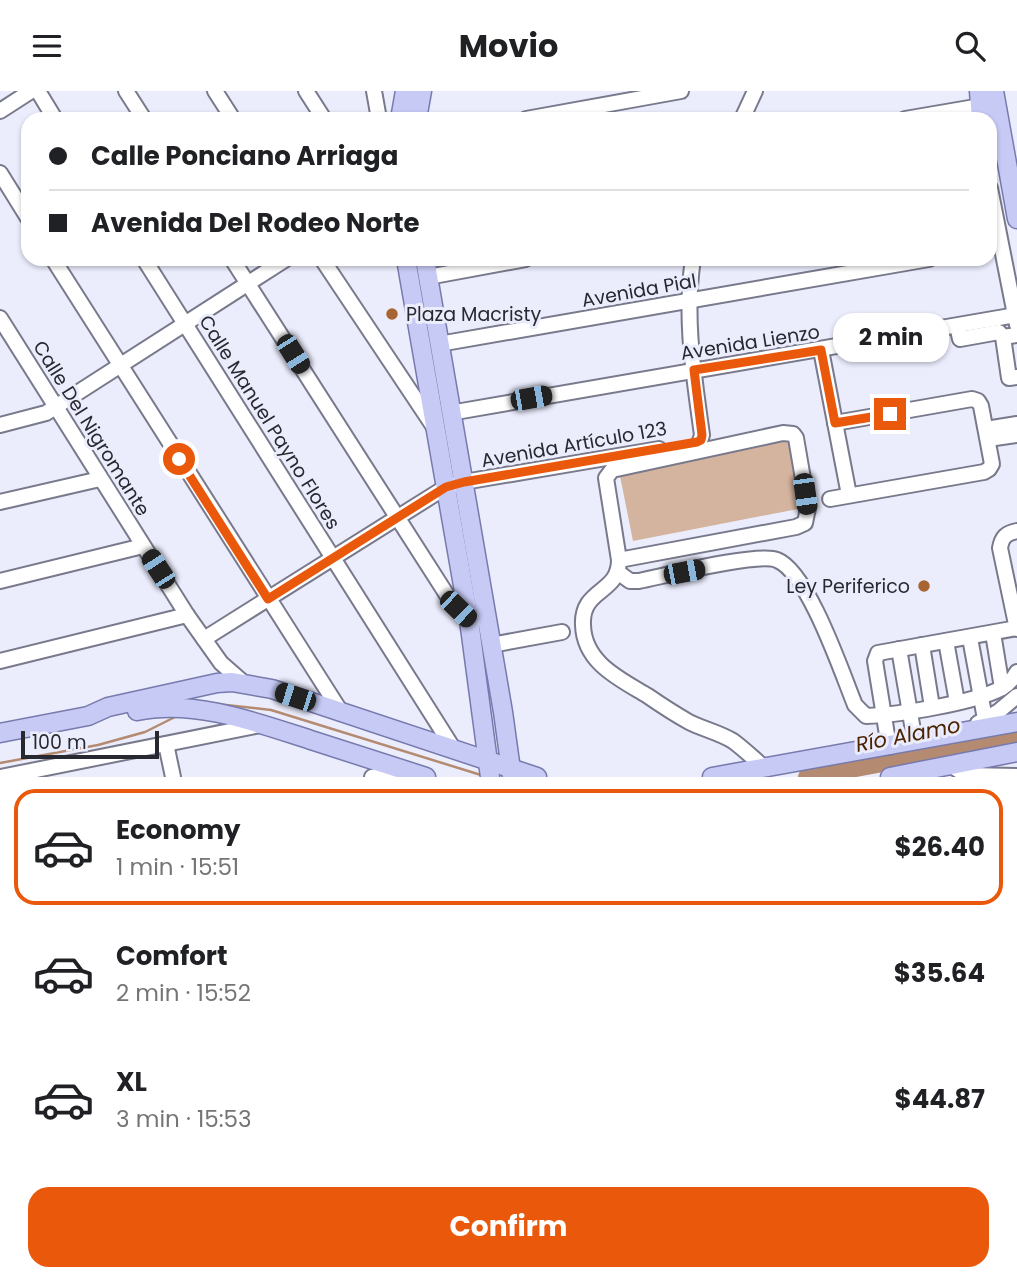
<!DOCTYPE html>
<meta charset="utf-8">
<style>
:root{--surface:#fff;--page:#f2f2f2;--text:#202124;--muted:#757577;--line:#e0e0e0;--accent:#ea580c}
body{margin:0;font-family:Poppins,sans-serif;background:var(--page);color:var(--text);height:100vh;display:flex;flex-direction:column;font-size:26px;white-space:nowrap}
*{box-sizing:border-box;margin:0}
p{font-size:23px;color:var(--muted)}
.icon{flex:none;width:38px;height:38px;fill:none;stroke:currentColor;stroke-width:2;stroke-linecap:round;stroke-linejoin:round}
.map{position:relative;height:686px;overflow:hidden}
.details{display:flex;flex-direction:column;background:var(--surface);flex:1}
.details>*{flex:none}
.hud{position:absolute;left:21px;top:21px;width:976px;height:154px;border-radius:21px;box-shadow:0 2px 5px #0004;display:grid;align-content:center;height:154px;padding:0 28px;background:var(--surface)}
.scale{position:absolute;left:21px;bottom:18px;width:138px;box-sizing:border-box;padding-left:7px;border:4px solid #282930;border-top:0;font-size:19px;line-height:24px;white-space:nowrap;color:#282930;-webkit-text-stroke:5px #ebedfd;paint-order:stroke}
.end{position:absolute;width:32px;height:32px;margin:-16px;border:9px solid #ea580c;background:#fff;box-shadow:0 0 0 4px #fff}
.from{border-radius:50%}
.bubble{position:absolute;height:49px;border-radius:21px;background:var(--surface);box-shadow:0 2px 5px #0004;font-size:23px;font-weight:700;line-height:49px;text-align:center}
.car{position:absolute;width:21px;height:42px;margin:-21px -10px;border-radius:9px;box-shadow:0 0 5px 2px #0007;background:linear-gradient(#222 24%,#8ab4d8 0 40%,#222 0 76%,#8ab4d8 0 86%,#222 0)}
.hud b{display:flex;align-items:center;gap:24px;height:66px;font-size:26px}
.hud b+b{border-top:2px solid var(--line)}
.hud i{width:18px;height:18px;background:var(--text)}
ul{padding:12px 0 0;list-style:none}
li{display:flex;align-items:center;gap:21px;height:116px;margin:0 14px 10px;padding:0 14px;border:4px solid transparent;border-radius:21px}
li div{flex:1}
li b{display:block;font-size:26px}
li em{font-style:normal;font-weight:700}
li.active{border-color:var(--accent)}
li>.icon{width:63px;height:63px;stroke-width:1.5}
.primary-button{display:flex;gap:14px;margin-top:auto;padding:14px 28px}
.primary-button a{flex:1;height:80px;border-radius:21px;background:var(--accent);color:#fff;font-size:28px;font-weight:700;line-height:80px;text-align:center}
header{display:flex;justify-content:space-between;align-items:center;height:91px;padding:0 28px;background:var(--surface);font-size:32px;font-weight:700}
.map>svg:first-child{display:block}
</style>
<header><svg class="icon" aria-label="menu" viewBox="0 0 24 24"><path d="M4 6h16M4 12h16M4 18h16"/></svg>Movio<svg class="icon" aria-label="search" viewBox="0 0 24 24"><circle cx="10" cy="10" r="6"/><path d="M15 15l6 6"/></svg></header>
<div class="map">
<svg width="1017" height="686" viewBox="0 0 1017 686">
<rect width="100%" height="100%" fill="#ebedfd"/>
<path fill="#d5b49f" d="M 789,347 L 803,417 L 633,450 L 619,380 Z"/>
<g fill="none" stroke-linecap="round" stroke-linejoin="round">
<g stroke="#b48b70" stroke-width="2.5">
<path d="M 217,613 L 271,619 L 481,684"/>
<path d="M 0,672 L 98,654 L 145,641 L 175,626"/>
</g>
<path stroke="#b48b70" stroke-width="18" d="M 807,686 L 1017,647"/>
<g stroke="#787a8c" stroke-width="18">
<g id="minor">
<path d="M 38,0 L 55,28"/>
<path d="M 126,0 L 144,28"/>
<path d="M 215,0 L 233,28"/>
<path d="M 306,0 L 324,28"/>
<path d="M 374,0 L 379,28"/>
<path d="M 0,20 L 31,0"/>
<path d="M 526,28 L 681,0"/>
<path d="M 742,28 L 755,0"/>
<path d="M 905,28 L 975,16"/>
<path d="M 0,82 L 28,127"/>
<path d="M 990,97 L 1017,234"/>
<path d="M 53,168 L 341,621"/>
<path d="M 144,168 L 453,657"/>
<path d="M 232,168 L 447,504 L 458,518 L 473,530"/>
<path d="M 322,168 L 434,336"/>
<path d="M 693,168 C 684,227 694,285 702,344 L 697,359"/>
<path d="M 428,186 L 526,168"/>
<path d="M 0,227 L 187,524 L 221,572 L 245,593"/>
<path d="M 957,235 L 960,248 L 999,241 L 1003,246 L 1009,287 L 1017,286"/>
<path d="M 1003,246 L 1017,244"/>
<path d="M 439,253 L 929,168"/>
<path d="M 821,259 L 849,404"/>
<path d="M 450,322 L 1016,224"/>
<path d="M 0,334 L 46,322 L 286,168"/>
<path d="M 986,338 L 1017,333"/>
<path d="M 988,348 L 1017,344"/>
<path d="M 830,408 L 984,381 L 989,378 L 992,373 L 981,315 L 978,310 L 972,308 L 835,332"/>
<path d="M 0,411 L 100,388"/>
<path d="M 1017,440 C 1006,442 1002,446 1000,457 L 1017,538"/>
<path d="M 619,469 L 796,436 L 805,432 L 808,417 L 796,347 L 793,343 L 783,342 L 612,379 L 606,387 L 619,469 C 619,503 581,497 583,534 C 584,572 620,588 648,605 C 661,614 675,623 689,631 C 703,638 720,642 733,650 C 744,658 755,669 766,678"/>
<path d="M 619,482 L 630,490 L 639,490 C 664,485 758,461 777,469 C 808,481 842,582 855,614 L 866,625 C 898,624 974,612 1002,597 C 1009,593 1013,588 1017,581"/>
<path d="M 0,490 L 143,455"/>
<path d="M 993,542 L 1002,597"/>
<path d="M 970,547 L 985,628"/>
<path d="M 204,548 L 446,396 L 464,391 L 659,358"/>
<path d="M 946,550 L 957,611"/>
<path d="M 491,554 L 562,541"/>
<path d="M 922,554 L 932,616"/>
<path d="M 899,558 L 915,651"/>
<path d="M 0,570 L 187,524"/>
<path d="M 978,632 L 999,620 L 1017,605"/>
<path d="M 166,653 L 173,686"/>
<path d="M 889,656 L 875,570 L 878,562 L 1017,537"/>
<path d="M 950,674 L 966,684 L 1017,685"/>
<path d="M 1,686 L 260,634"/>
<path d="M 372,686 L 404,680"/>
</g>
</g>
<g stroke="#777aac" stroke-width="21">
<g id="major">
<path d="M 979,0 L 981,28"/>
<path d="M 994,0 L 1017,128"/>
<path d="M 400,28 L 405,0"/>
<path d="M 417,28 L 422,0"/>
<path d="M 406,168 L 469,529 L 490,686"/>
<path d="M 425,168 L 503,621 L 512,686"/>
<path d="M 137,620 C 196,608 258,632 314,650 C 351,662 388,674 426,686"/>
<path d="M 0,642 L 88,625 L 108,616 L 217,592 L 232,591 L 272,598 L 537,686"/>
<path d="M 712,686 L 1017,631"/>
<path d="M 890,686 L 1017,661"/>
</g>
</g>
<use href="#minor" stroke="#fff" stroke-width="14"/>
<use href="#major" stroke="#c7caf5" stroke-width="18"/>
</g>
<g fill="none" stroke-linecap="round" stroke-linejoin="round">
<path stroke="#ea580c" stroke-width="9" d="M 179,368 L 268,508 L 446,396 L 464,391 L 697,351 L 701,349 L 702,344 L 694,279 L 821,259 L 835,332 L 890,323"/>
</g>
<g fill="#a76432" stroke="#ebedfd" stroke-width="2.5">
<circle cx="392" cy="223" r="7"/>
<circle cx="924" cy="495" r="7"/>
</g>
<g text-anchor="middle" stroke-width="6" stroke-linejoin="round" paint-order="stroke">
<g font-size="19" fill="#282930" stroke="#ebedfd">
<text transform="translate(639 199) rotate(-10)" y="7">Avenida Pial</text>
<text transform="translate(750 251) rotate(-9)" y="7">Avenida Lienzo</text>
<text transform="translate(270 331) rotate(58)" y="7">Calle Manuel Payno Flores</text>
<text transform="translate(92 337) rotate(58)" y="7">Calle Del Nigromante</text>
<text transform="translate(574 353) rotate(-10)" y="7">Avenida Artículo 123</text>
</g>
<g font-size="19" fill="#282930" stroke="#ebedfd" text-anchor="start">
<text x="406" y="230">Plaza Macristy</text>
<text x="910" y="502" text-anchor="end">Ley Periferico</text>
</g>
<g font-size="21" font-style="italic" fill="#4c2402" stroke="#ebedfd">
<text transform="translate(908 644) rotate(-11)" y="7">Río Alamo</text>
</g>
</g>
</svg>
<div class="scale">100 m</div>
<i class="end from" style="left:179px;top:368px"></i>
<i class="end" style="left:890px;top:323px"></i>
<div class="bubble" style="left:833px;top:222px;width:116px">2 min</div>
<i class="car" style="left:293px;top:263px;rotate:148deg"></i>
<i class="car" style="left:531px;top:307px;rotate:80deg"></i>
<i class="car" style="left:805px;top:403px;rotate:172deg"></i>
<i class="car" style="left:158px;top:478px;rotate:327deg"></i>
<i class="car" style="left:684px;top:481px;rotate:79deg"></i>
<i class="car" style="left:458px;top:518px;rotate:134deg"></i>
<i class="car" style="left:295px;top:606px;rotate:288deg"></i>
<div class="hud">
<b><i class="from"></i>Calle Ponciano Arriaga</b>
<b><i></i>Avenida Del Rodeo Norte</b>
</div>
</div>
<section class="details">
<ul>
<li class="active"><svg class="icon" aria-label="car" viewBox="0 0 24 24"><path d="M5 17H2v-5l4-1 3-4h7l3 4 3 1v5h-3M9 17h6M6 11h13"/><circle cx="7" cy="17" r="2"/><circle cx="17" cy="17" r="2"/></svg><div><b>Economy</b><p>1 min · 15:51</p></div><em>$26.40</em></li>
<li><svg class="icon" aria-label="car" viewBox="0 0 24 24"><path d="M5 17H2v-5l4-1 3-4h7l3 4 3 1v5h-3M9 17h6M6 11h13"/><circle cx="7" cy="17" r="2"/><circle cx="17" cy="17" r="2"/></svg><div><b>Comfort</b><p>2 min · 15:52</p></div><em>$35.64</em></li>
<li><svg class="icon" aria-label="car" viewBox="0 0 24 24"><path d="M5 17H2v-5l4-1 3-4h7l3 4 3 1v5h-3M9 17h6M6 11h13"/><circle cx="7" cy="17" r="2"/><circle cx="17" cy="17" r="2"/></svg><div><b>XL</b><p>3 min · 15:53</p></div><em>$44.87</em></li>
</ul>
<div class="primary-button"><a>Confirm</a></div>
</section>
